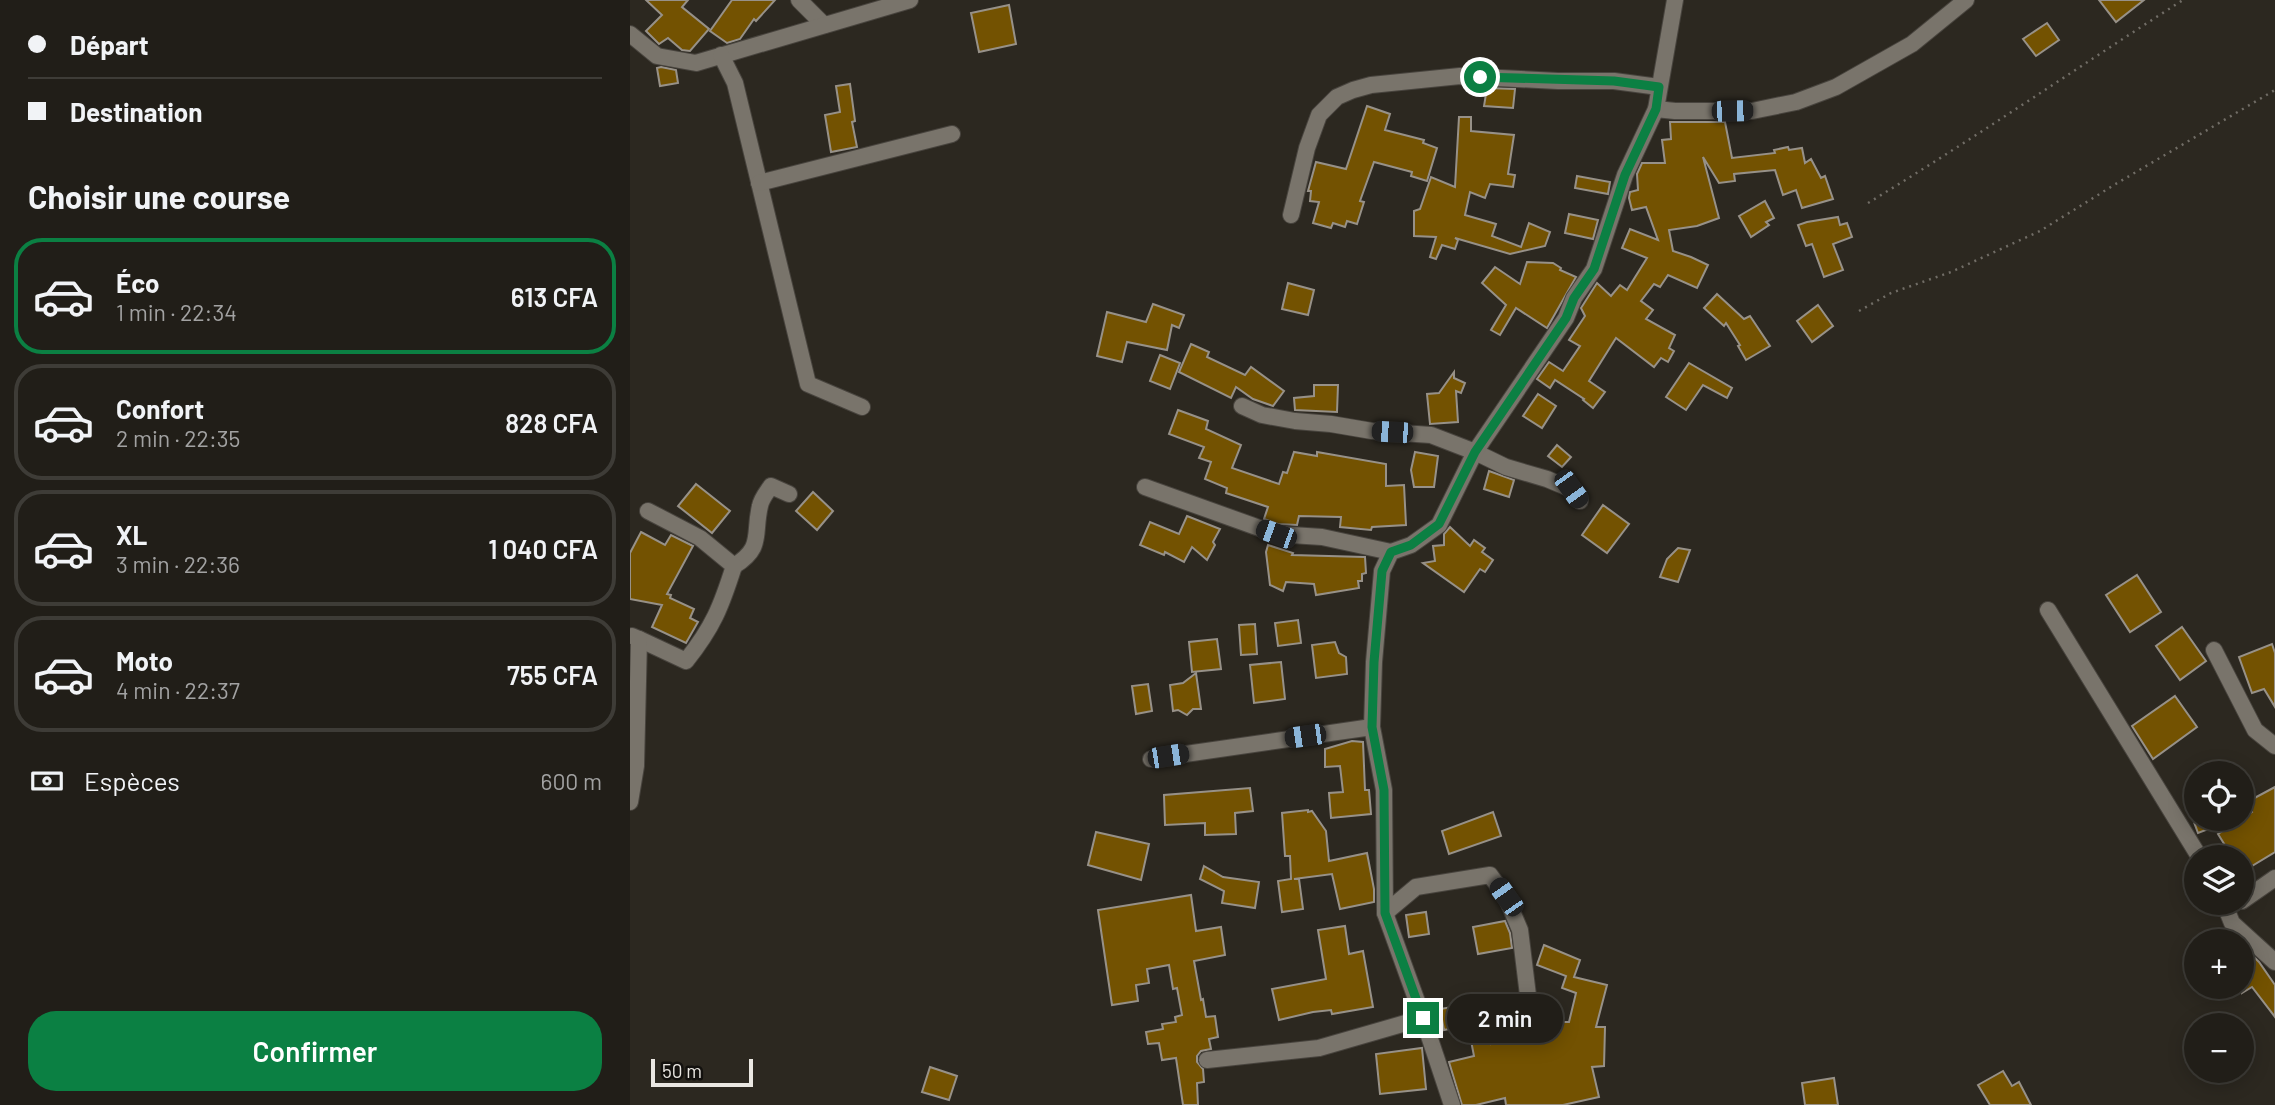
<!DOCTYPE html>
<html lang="fr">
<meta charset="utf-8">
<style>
:root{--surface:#211e18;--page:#292721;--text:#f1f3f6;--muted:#a2a2a2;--line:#3e3c37;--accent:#0b8043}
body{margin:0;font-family:Barlow,sans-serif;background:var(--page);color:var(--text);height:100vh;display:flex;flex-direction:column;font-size:26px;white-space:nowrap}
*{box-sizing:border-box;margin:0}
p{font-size:23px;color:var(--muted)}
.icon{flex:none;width:38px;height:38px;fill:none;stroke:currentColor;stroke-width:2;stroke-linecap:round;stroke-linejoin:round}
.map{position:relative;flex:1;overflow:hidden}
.sheet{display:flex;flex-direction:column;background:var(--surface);width:630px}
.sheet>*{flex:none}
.guide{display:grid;align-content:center;height:154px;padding:0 28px;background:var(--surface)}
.buttons{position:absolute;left:1554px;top:761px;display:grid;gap:14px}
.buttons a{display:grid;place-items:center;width:70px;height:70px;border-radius:50%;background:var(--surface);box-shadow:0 4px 18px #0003,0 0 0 2px var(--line);font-size:35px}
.scale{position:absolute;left:21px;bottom:18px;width:102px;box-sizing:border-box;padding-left:7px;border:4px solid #eae7e2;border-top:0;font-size:19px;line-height:24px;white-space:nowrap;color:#eae7e2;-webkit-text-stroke:5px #13110e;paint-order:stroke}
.end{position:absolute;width:32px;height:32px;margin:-16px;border:9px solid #0b8043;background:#fff;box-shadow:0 0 0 4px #fff}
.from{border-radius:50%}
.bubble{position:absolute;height:49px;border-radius:24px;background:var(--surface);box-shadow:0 4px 18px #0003,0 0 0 2px var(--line);font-size:23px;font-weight:600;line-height:49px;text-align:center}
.car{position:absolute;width:21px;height:42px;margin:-21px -10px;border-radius:9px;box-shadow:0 0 5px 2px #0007;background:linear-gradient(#222 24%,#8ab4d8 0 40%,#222 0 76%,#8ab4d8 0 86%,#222 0)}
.guide b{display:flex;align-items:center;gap:24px;height:66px;font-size:26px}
.guide b+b{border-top:2px solid var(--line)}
.guide i{width:18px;height:18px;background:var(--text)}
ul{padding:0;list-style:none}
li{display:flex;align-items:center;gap:21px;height:116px;margin:0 14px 10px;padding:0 14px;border:4px solid var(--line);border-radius:28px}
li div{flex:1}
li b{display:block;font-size:26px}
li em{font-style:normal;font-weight:600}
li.selected{border-color:var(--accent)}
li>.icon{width:63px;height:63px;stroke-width:1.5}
h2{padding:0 28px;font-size:32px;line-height:84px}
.pay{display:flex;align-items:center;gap:18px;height:77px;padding:0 28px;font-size:26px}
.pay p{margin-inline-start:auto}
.button{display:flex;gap:14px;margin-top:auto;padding:14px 28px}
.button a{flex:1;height:80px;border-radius:28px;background:var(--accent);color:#fff;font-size:28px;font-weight:600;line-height:80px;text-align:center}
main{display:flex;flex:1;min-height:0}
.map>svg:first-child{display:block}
</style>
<main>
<section class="sheet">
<div class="guide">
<b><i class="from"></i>Départ</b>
<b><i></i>Destination</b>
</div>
<h2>Choisir une course</h2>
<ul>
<li class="selected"><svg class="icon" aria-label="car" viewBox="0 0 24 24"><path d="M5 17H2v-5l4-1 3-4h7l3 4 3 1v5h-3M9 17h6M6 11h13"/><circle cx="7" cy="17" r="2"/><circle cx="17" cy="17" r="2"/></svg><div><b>Éco</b><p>1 min · 22:34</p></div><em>613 CFA</em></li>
<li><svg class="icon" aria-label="car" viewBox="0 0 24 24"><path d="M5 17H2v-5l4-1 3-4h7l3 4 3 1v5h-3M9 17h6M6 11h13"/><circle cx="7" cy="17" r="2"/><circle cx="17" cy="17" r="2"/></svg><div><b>Confort</b><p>2 min · 22:35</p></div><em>828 CFA</em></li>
<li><svg class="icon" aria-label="car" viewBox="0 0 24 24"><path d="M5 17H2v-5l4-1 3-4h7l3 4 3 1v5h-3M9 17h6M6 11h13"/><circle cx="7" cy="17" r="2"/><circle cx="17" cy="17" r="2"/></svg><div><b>XL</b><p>3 min · 22:36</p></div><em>1 040 CFA</em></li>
<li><svg class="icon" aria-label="car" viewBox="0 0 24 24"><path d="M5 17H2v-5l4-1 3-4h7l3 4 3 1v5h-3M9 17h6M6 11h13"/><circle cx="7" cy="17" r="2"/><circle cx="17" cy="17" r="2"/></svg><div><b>Moto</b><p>4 min · 22:37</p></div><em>755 CFA</em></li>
</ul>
<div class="pay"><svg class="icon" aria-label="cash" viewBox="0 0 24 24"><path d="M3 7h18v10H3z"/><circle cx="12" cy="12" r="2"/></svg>Espèces<p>600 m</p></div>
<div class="button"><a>Confirmer</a></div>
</section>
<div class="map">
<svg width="1645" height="1105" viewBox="0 0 1645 1105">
<rect width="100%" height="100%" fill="#2c2820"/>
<g fill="#735201" stroke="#979188" stroke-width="2">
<path d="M 16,0 L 58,0 L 52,7 L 79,29 L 60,51 L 52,50 L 38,38 L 29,44 L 16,31 L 32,15 Z"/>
<path d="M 102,0 L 145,0 L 126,21 L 124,19 L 110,39 L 97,43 L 80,31 Z"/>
<path d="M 1469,0 L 1514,0 L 1486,22 Z"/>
<path d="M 379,5 L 386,44 L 349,52 L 341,13 Z"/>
<path d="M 1417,23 L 1429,40 L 1406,56 L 1393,39 Z"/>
<path d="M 31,67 L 46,70 L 48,83 L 30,86 L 27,68 Z"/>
<path d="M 220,84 L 225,121 L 222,122 L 227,147 L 201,152 L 195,115 L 210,112 L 206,86 Z"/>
<path d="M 857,88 L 885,89 L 883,108 L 854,106 Z"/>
<path d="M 737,106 L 760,114 L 755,130 L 794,140 L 793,143 L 807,148 L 797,181 L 781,176 L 782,172 L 744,162 L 730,201 L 734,202 L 727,224 L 717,221 L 715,227 L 703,223 L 701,228 L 683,223 L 689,202 L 680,201 L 681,191 L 678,191 L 686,162 L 716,169 Z"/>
<path d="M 829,117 L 841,117 L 841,131 L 884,135 L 878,174 L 885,175 L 883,187 L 860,184 L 855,198 L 840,192 L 835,215 L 866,224 L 862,236 L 891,247 L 899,223 L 920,232 L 915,246 L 880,254 L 825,238 L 828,240 L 825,249 L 812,245 L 806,259 L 800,257 L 806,237 L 784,236 L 784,211 L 790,209 L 801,177 L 825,187 Z"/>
<path d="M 1040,122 L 1095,122 L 1102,158 L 1145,153 L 1144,150 L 1158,147 L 1159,150 L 1172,148 L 1175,163 L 1181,159 L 1191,178 L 1195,176 L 1203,199 L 1172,208 L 1166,190 L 1153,195 L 1145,170 L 1104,174 L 1105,181 L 1089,183 L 1073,157 L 1089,218 L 1067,226 L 1039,230 L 1043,251 L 1061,257 L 1078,265 L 1067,288 L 1038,275 L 1030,287 L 1024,284 L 1011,301 L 1023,310 L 1016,319 L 1045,335 L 1039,348 L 1044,351 L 1038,362 L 1031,358 L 1024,367 L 986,338 L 959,381 L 975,392 L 963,408 L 953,400 L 954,399 L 925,380 L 920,388 L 907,379 L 919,362 L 933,371 L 950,346 L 939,340 L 955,316 L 951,308 L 967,283 L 981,296 L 990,285 L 997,290 L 1017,258 L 992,248 L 1000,229 L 1028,240 L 1016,207 L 1002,210 L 999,198 L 1000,192 L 1008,190 L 1007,174 L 1012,163 L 1035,163 L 1032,140 L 1041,139 Z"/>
<path d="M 947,176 L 980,182 L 978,194 L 945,188 Z"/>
<path d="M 1135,201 L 1144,218 L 1136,222 L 1139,225 L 1121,237 L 1109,216 Z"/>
<path d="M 939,214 L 968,220 L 963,239 L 935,233 Z"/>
<path d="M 1208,217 L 1210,225 L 1217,223 L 1222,237 L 1203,244 L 1213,270 L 1194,277 L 1182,244 L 1176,246 L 1168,225 L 1177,222 Z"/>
<path d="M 897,262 L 923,263 L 931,268 L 930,270 L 946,277 L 917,328 L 886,308 L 870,335 L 861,330 L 876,305 L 852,283 L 865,267 L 890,284 Z"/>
<path d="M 658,283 L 684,290 L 678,315 L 652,309 Z"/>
<path d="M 1087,294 L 1114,319 L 1120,316 L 1140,346 L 1116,360 L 1108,346 L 1110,345 L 1096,323 L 1094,326 L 1074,308 Z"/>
<path d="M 523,304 L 554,315 L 549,328 L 542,325 L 537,350 L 497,342 L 492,362 L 467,356 L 477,312 L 516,322 Z"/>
<path d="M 1188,305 L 1203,326 L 1182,342 L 1167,321 Z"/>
<path d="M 561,344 L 579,352 L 577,357 L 615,375 L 621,367 L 654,391 L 643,406 L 623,399 L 606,387 L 601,398 L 549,372 Z"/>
<path d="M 530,355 L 550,363 L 540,389 L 520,381 Z"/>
<path d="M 1059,363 L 1102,388 L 1097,398 L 1073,385 L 1056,410 L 1036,397 Z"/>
<path d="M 824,372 L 824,378 L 835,383 L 831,393 L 826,391 L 828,422 L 800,424 L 797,394 L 809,393 Z"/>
<path d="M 684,385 L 708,385 L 707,412 L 665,410 L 664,398 L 684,396 Z"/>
<path d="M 908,394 L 926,406 L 912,428 L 893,416 Z"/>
<path d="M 548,410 L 578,421 L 576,429 L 611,445 L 602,468 L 649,484 L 653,472 L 657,473 L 664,452 L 687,456 L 687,452 L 756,464 L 756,486 L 774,485 L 776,525 L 742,527 L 741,530 L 710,527 L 711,517 L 669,516 L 667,525 L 648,524 L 634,519 L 638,507 L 596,493 L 597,488 L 575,479 L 581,462 L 569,458 L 574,447 L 539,434 Z"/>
<path d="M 927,445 L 941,457 L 932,467 L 918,456 Z"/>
<path d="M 785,452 L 808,456 L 804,487 L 784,487 L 781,470 Z"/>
<path d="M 859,471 L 884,480 L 879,497 L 854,489 Z"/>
<path d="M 66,484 L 100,511 L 82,533 L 48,506 Z"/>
<path d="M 183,492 L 203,511 L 187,530 L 166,511 Z"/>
<path d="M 973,505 L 999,524 L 977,553 L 952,535 Z"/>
<path d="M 557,516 L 590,529 L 583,542 L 585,545 L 577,560 L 562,547 L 554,562 L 535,552 L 534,555 L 510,545 L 520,522 L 549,534 Z"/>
<path d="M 820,527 L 840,546 L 844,540 L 855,548 L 852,552 L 863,560 L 855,572 L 850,569 L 834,592 L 793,563 L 805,561 L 803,546 L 814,545 L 814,534 Z"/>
<path d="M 11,532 L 35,545 L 41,535 L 63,546 L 37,594 L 41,595 L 40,598 L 64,609 L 60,618 L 68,622 L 56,643 L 22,627 L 32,605 L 0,599 L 0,553 Z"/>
<path d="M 638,545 L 663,553 L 662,555 L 735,557 L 736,573 L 732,574 L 732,581 L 728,581 L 729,588 L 686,595 L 684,584 L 656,582 L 653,591 L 640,585 L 636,552 Z"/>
<path d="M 1048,548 L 1060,550 L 1048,582 L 1030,577 L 1037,559 Z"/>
<path d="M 1507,575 L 1531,612 L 1500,632 L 1476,595 Z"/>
<path d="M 668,620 L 671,643 L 648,646 L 645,623 Z"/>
<path d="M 625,624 L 627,654 L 611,655 L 609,625 Z"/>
<path d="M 1552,627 L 1576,661 L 1550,680 L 1526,646 Z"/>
<path d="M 587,639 L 591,669 L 562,672 L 559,642 Z"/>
<path d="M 705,642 L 709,653 L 716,657 L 717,674 L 686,678 L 682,645 Z"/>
<path d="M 1642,644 L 1645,653 L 1645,707 L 1634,689 L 1622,693 L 1609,657 Z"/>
<path d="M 651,662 L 655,699 L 624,703 L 620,665 Z"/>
<path d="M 566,673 L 571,709 L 563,709 L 557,715 L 548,710 L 543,711 L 540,685 L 553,683 Z"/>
<path d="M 518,684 L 522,711 L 506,714 L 502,686 Z"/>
<path d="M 1545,696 L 1567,727 L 1523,759 L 1502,726 Z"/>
<path d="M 722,741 L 733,742 L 735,790 L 739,790 L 741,814 L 701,818 L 699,793 L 713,792 L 710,766 L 695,767 L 695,749 Z"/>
<path d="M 1645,787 L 1645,852 L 1612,872 L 1612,858 L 1603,858 L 1588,834 L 1622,812 L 1617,802 Z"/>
<path d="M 620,788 L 623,811 L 605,813 L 606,834 L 575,835 L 575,823 L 535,825 L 534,795 Z"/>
<path d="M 678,810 L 678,812 L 682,811 L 696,831 L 699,861 L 737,853 L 744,889 L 744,902 L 710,909 L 702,874 L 664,879 L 669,879 L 673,909 L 652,912 L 648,881 L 661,879 L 660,856 L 655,856 L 652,813 Z"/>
<path d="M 863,812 L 871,836 L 819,854 L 812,831 Z"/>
<path d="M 1573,819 L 1602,819 L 1602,820 L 1568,833 L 1564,822 Z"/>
<path d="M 466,832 L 519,844 L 511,880 L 458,865 Z"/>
<path d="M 574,866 L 593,877 L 629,882 L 625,908 L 592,903 L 594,891 L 570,879 Z"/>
<path d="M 561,895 L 566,931 L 591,927 L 595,955 L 564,961 L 571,1000 L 573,999 L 576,1017 L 585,1016 L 588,1037 L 579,1039 L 581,1049 L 571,1051 L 567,1056 L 567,1062 L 573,1069 L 574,1082 L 567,1083 L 568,1105 L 553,1105 L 546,1058 L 532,1060 L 529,1043 L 518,1044 L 516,1032 L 533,1029 L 532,1024 L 546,1022 L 545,1017 L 552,1015 L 547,988 L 543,989 L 539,965 L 517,969 L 519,983 L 506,985 L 508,1001 L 482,1005 L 468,910 Z"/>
<path d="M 796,912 L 799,934 L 779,937 L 776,915 Z"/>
<path d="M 875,921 L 880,933 L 882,948 L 848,954 L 843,927 Z"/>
<path d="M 715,926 L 719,954 L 733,951 L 743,1007 L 702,1014 L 701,1010 L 683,1012 L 649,1020 L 642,989 L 696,979 L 688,930 Z"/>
<path d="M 914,945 L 950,960 L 944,977 L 977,985 L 966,1027 L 975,1027 L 974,1066 L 962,1067 L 969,1097 L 933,1105 L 876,1105 L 875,1098 L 846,1105 L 832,1105 L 819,1062 L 844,1056 L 838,1025 L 814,1030 L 810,1009 L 853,1002 L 861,1044 L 917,1034 L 918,1022 L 939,1022 L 946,993 L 932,988 L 936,976 L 907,965 Z"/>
<path d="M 1612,951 L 1620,961 L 1625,958 L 1629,962 L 1645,985 L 1645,1017 L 1622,987 L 1612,993 Z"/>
<path d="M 792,1048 L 796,1089 L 750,1094 L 746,1054 Z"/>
<path d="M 300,1067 L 327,1076 L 319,1100 L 292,1092 Z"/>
<path d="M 1373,1071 L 1382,1086 L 1389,1082 L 1401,1105 L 1360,1105 L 1348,1085 Z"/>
<path d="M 1204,1078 L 1208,1105 L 1175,1105 L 1172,1083 Z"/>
</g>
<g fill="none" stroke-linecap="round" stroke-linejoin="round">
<g stroke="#48443e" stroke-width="18">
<g id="street">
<path d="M 169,0 L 194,25"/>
<path d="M 0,34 L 27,56 L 66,63 L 280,0"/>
<path d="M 91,55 L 105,83 L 178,384 L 232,407"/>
<path d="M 1026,109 L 1045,111 L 1122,111 L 1166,102 L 1206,87 L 1282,44 L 1336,0"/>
<path d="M 129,183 L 322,134"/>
<path d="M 661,215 L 677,148 L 689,115 L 707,97 L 723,90 L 741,85 L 830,76 L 928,81 L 984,81 L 1029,87"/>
<path d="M 612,406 L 632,415 L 665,421 L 701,424 L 742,431 L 801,435 L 845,452 L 876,467 L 917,479 L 941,489 L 950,501"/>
<path d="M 515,487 L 646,534 L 692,537 L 761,552"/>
<path d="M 104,566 C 134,547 123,535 130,506 C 131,499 137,492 141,486 L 159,494"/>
<path d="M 1418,610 L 1570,858"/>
<path d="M 9,639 L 56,661 C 83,627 91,607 104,566 L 70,538 L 18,511"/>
<path d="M 1584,650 L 1625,730 L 1645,746"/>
<path d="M 742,727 L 754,790 L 755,913 L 793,1018 L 822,1105"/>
<path d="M 521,759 L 742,727 L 744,662 L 752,571 L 761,552 L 781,545 L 809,525 L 845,452 L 936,318 L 944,298 L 964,269 L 995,175 L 1026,109 L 1045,0"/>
<path d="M 0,802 L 6,766 L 9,639 L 2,636"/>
<path d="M 1612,901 L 1645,878"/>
<path d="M 1594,903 L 1602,923 L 1645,962"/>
<path d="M 755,913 L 786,887 L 860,875 L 876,897 L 890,930 L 901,1020"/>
<path d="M 577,1060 L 689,1048 L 793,1018"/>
</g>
</g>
<g stroke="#716d66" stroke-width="2.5" stroke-dasharray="2 5" stroke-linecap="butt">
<path d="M 1238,203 C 1345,138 1448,67 1553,0"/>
<path d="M 1229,311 L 1261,293 L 1321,272 L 1410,231 L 1484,185 L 1645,90"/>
</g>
<use href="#street" stroke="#79746b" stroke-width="16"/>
</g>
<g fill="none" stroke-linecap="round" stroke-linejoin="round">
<path stroke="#0b8043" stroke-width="9" d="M 793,1018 L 755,913 L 754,790 L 742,727 L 744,662 L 752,571 L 761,552 L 781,545 L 809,524 L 845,452 L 936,318 L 944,298 L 964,269 L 995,175 L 1026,109 L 1029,87 L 984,81 L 850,77"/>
</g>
</svg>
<div class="buttons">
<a><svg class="icon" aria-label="locate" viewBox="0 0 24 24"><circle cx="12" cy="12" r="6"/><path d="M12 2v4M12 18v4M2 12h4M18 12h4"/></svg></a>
<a><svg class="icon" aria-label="layers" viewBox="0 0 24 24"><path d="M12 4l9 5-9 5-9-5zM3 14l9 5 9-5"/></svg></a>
<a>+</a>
<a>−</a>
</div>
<div class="scale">50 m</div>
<i class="end from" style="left:850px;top:77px"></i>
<i class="end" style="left:793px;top:1018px"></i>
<div class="bubble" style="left:817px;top:994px;width:116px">2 min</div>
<i class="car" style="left:1102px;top:111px;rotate:89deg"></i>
<i class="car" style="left:762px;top:432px;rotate:273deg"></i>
<i class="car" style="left:941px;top:489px;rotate:144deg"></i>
<i class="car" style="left:646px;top:534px;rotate:290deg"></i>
<i class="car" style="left:675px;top:736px;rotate:262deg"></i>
<i class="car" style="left:538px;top:756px;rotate:81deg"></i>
<i class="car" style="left:876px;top:897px;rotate:325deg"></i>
</div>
</main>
